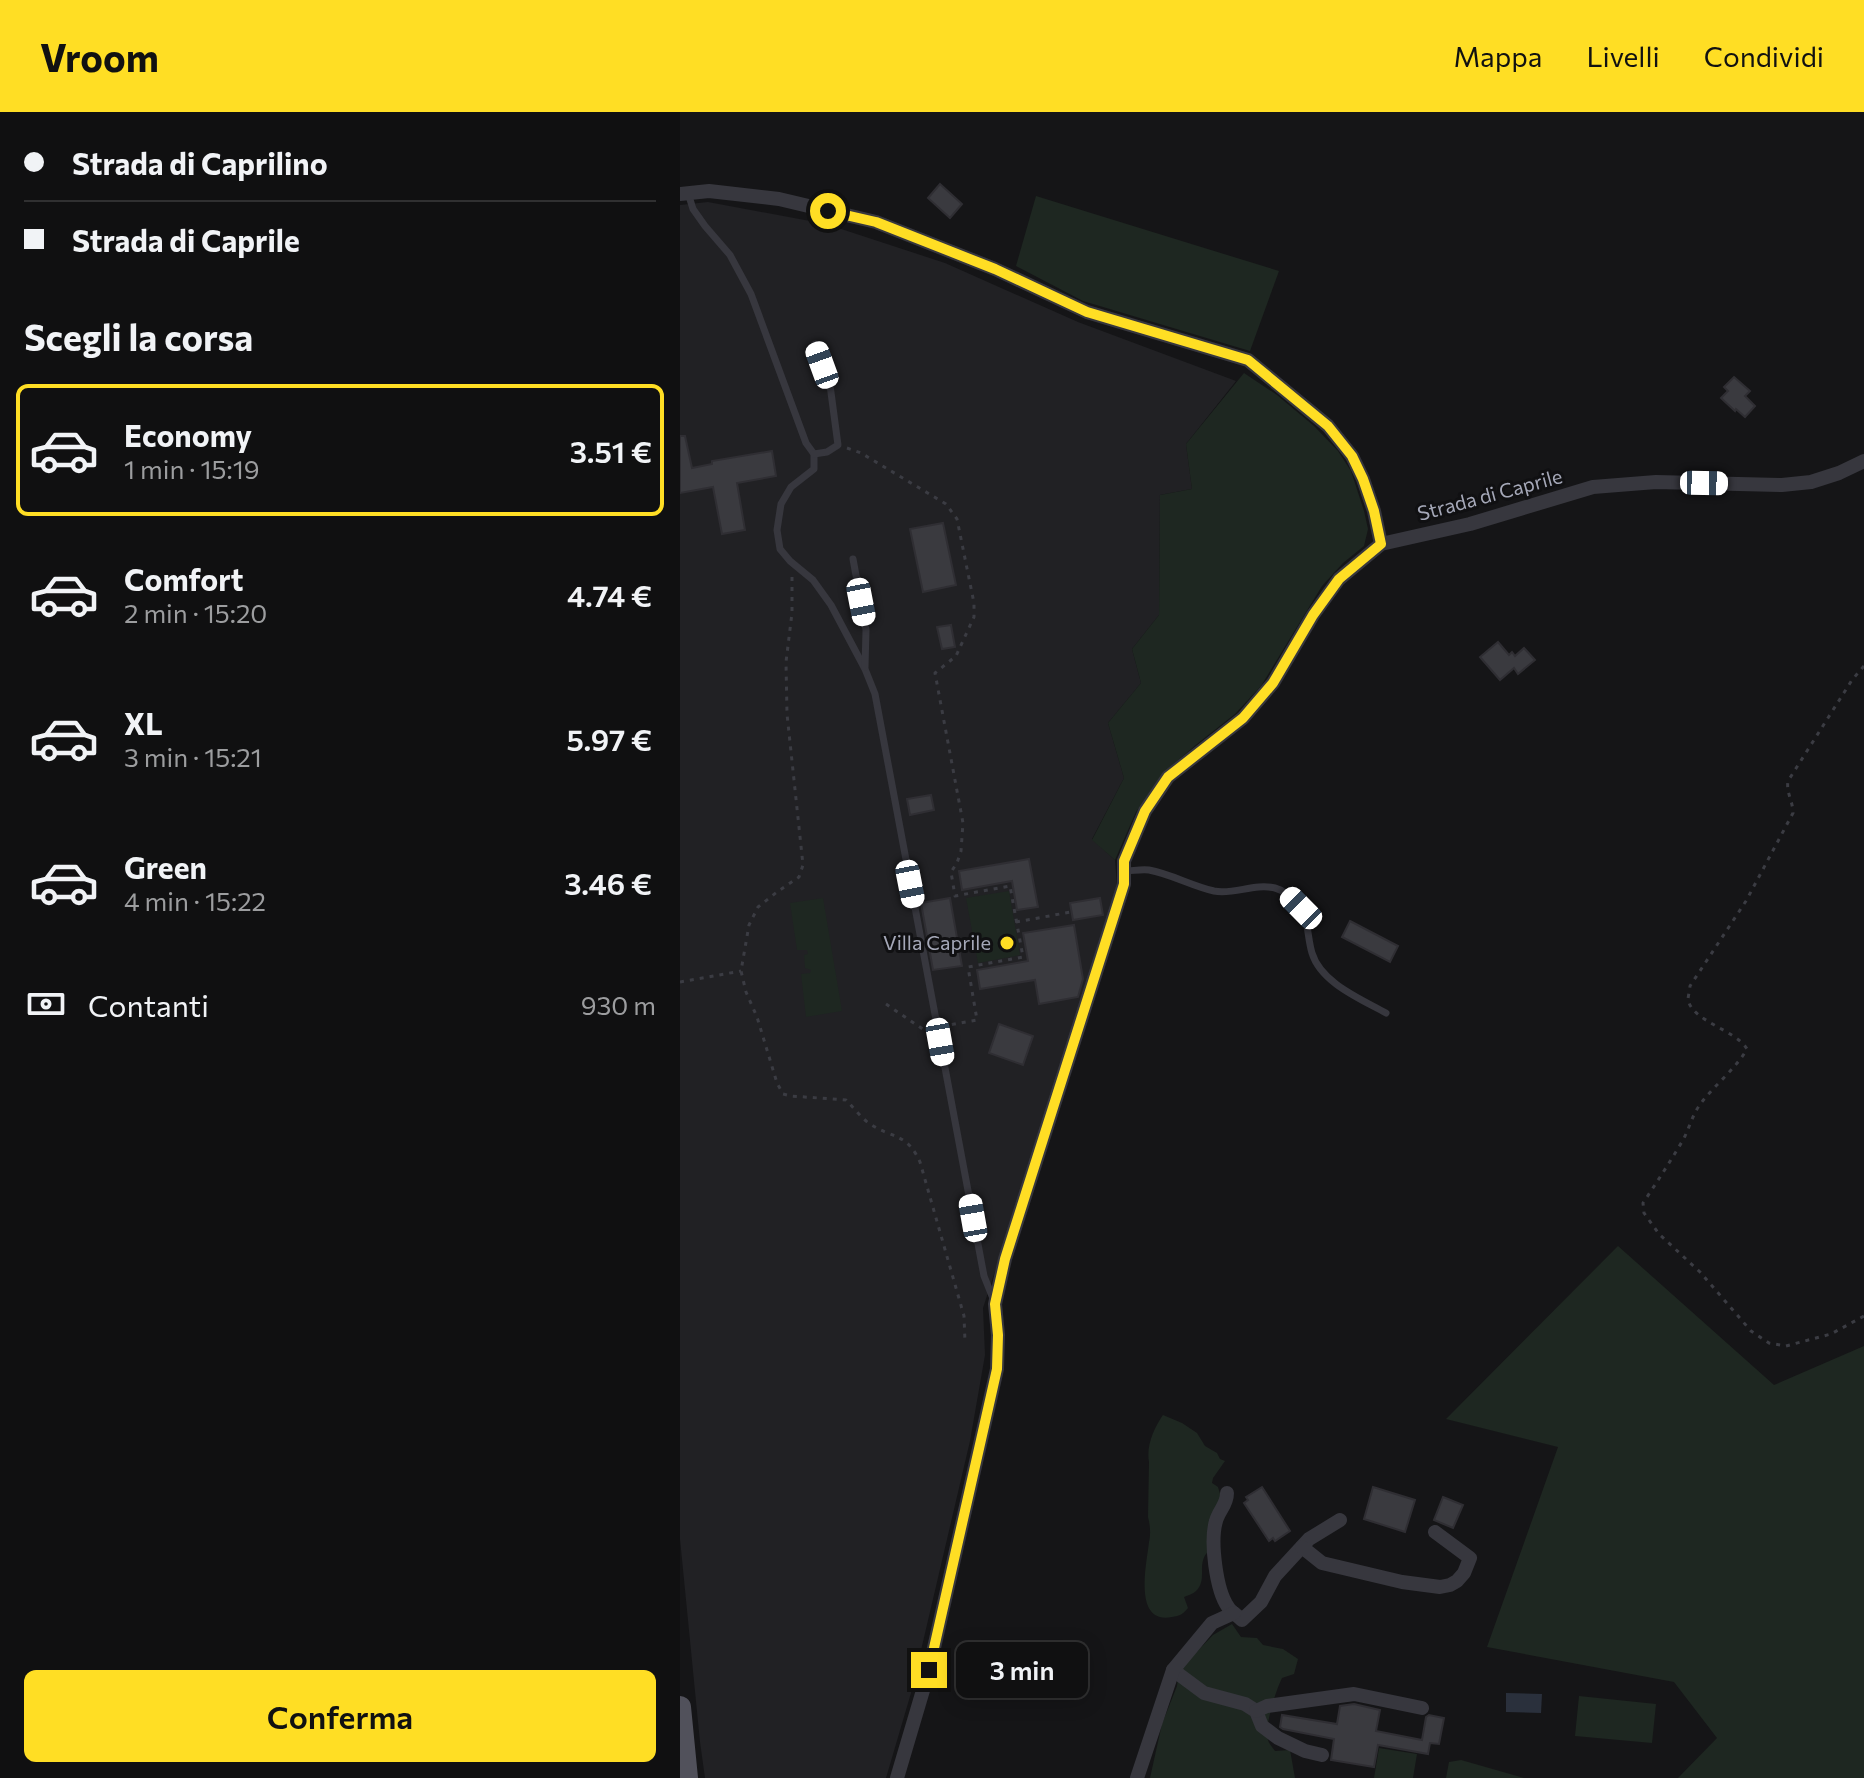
<!DOCTYPE html>
<html lang="it">
<meta charset="utf-8">
<style>
:root{--surface:#101011;--page:#19191a;--text:#f1f3f6;--muted:#9c9d9f;--line:#303031;--accent:#ffde24}
body{margin:0;font-family:Commissioner,sans-serif;background:var(--page);color:var(--text);height:100vh;display:flex;flex-direction:column;font-size:30px;white-space:nowrap}
*{box-sizing:border-box;margin:0}
p{font-size:26px;color:var(--muted)}
.icon{flex:none;width:44px;height:44px;fill:none;stroke:currentColor;stroke-width:2;stroke-linecap:round;stroke-linejoin:round}
.map{position:relative;flex:1;overflow:hidden}
.panel{display:flex;flex-direction:column;background:var(--surface);width:680px}
.panel>*{flex:none}
.banner{display:grid;align-content:center;height:176px;padding:0 24px;background:var(--surface)}
.end{position:absolute;width:36px;height:36px;margin:-18px;border:10px solid #ffde24;background:#111;box-shadow:0 0 0 4px #111}
.from{border-radius:50%}
.bubble{position:absolute;height:56px;border-radius:12px;background:var(--surface);box-shadow:0 4px 20px #0003,0 0 0 2px var(--line);font-size:26px;font-weight:600;line-height:56px;text-align:center}
.car{position:absolute;width:24px;height:48px;margin:-24px -12px;border-radius:10px;box-shadow:0 0 6px 2px #0007;background:linear-gradient(#fff 24%,#345 0 40%,#fff 0 76%,#345 0 86%,#fff 0)}
.banner b{display:flex;align-items:center;gap:28px;height:76px;font-size:30px}
.banner b+b{border-top:2px solid var(--line)}
.banner i{width:20px;height:20px;background:var(--text)}
ul{padding:0;list-style:none}
li{display:flex;align-items:center;gap:24px;height:132px;margin:0 16px 12px;padding:0 8px;border:4px solid transparent;border-radius:12px}
li div{flex:1}
li b{display:block;font-size:30px}
li em{font-style:normal;font-weight:600}
li.selected{border-color:var(--accent)}
li>.icon{width:72px;height:72px;stroke-width:1.5}
h2{padding:0 24px;font-size:36px;line-height:96px}
.pay{display:flex;align-items:center;gap:20px;height:88px;padding:0 24px;font-size:30px}
.pay p{margin-inline-start:auto}
.cta{display:flex;gap:16px;margin-top:auto;padding:16px 24px}
.cta a{flex:1;height:92px;border-radius:12px;background:var(--accent);color:#111;font-size:32px;font-weight:600;line-height:92px;text-align:center}
header{display:flex;align-items:center;gap:48px;box-sizing:border-box;height:112px;padding:0 40px;background:var(--accent);color:#111}
header strong{font-size:38px}
nav{display:flex;gap:44px;margin-inline-start:auto;font-size:28px}
main{display:flex;flex:1;min-height:0}
.map>svg:first-child{display:block}
</style>
<header>
<strong>Vroom</strong>
<nav><a>Mappa</a><a>Livelli</a><a>Condividi</a></nav>
</header>
<main>
<section class="panel">
<div class="banner">
<b><i class="from"></i>Strada di Caprilino</b>
<b><i></i>Strada di Caprile</b>
</div>
<h2>Scegli la corsa</h2>
<ul>
<li class="selected"><svg class="icon" aria-label="car" viewBox="0 0 24 24"><path d="M5 17H2v-5l4-1 3-4h7l3 4 3 1v5h-3M9 17h6M6 11h13"/><circle cx="7" cy="17" r="2"/><circle cx="17" cy="17" r="2"/></svg><div><b>Economy</b><p>1 min · 15:19</p></div><em>3.51 €</em></li>
<li><svg class="icon" aria-label="car" viewBox="0 0 24 24"><path d="M5 17H2v-5l4-1 3-4h7l3 4 3 1v5h-3M9 17h6M6 11h13"/><circle cx="7" cy="17" r="2"/><circle cx="17" cy="17" r="2"/></svg><div><b>Comfort</b><p>2 min · 15:20</p></div><em>4.74 €</em></li>
<li><svg class="icon" aria-label="car" viewBox="0 0 24 24"><path d="M5 17H2v-5l4-1 3-4h7l3 4 3 1v5h-3M9 17h6M6 11h13"/><circle cx="7" cy="17" r="2"/><circle cx="17" cy="17" r="2"/></svg><div><b>XL</b><p>3 min · 15:21</p></div><em>5.97 €</em></li>
<li><svg class="icon" aria-label="car" viewBox="0 0 24 24"><path d="M5 17H2v-5l4-1 3-4h7l3 4 3 1v5h-3M9 17h6M6 11h13"/><circle cx="7" cy="17" r="2"/><circle cx="17" cy="17" r="2"/></svg><div><b>Green</b><p>4 min · 15:22</p></div><em>3.46 €</em></li>
</ul>
<div class="pay"><svg class="icon" aria-label="cash" viewBox="0 0 24 24"><path d="M3 7h18v10H3z"/><circle cx="12" cy="12" r="2"/></svg>Contanti<p>930 m</p></div>
<div class="cta"><a>Conferma</a></div>
</section>
<div class="map">
<svg width="1184" height="1666" viewBox="0 0 1184 1666">
<rect width="100%" height="100%" fill="#151517"/>
<path fill="#212124" d="M 28,90 L 146,112 L 265,151 L 398,210 L 556,269 L 506,332 L 512,377 L 480,383 L 479,503 L 452,537 L 461,571 L 428,611 L 444,666 L 412,727 L 435,748 L 437,773 L 403,888 L 303,1196 L 305,1243 L 290,1329 L 231,1581 L 206,1666 L 25,1666 L 20,1630 L 0,1427 L 0,93 Z"/>
<g fill="#1e2721">
<path d="M 356,84 L 599,159 L 570,239 L 403,189 L 336,154 Z"/>
<path d="M 564,261 L 597,283 L 634,314 L 658,339 L 671,359 L 684,399 L 688,417 L 684,434 L 663,451 L 642,474 L 581,574 L 555,602 L 517,632 L 482,662 L 456,700 L 435,748 L 412,728 L 444,666 L 428,611 L 461,571 L 452,537 L 479,503 L 480,383 L 512,377 L 506,332 Z"/>
<path d="M 329,779 L 340,843 L 298,851 L 286,786 Z"/>
<path d="M 143,786 L 162,899 L 126,905 L 121,862 L 130,861 L 131,858 L 125,856 L 124,843 L 128,842 L 127,838 L 117,838 L 110,791 Z"/>
<path d="M 938,1134 L 1094,1273 L 1184,1234 L 1184,1666 L 998,1666 L 1037,1626 L 994,1570 L 807,1535 L 878,1335 L 766,1307 Z"/>
<path d="M 483,1303 L 502,1311 L 517,1321 L 525,1334 L 537,1341 L 540,1347 L 545,1349 L 533,1366 L 532,1371 L 538,1375 L 541,1385 L 531,1437 C 514,1450 529,1466 516,1479 C 513,1482 508,1483 504,1485 L 508,1496 C 503,1502 500,1504 492,1505 C 452,1513 467,1450 469,1430 C 471,1422 470,1412 468,1405 L 469,1350 C 466,1334 474,1316 483,1303 Z"/>
<path d="M 552,1512 L 561,1525 L 577,1526 L 583,1533 L 603,1537 L 618,1547 L 614,1562 L 602,1566 C 596,1578 584,1615 588,1628 C 589,1632 593,1636 595,1639 L 610,1638 L 615,1666 L 470,1666 L 482,1612 L 497,1574 L 499,1558 L 533,1523 Z"/>
<path d="M 899,1584 L 976,1592 L 972,1631 L 895,1624 Z"/>
<path d="M 699,1636 L 737,1642 L 733,1666 L 694,1666 Z"/>
<path d="M 781,1648 L 844,1666 L 766,1666 L 769,1650 Z"/>
</g>
<path fill="#2a303c" d="M 826,1581 L 862,1582 L 861,1601 L 826,1600 Z"/>
<g fill="#3a3a3f" stroke="#2f2e33" stroke-width="2">
<path d="M 260,72 L 282,92 L 270,106 L 248,86 Z"/>
<path d="M 1054,265 L 1070,279 L 1065,284 L 1075,294 L 1065,305 L 1056,297 L 1055,299 L 1041,286 L 1048,279 L 1044,275 Z"/>
<path d="M 0,324 L 5,324 L 12,356 L 32,352 L 32,349 L 92,339 L 96,364 L 57,371 L 65,418 L 42,422 L 33,375 L 0,381 Z"/>
<path d="M 263,411 L 276,473 L 243,480 L 230,417 Z"/>
<path d="M 271,513 L 275,535 L 262,537 L 257,515 Z"/>
<path d="M 818,530 L 829,543 L 832,540 L 835,544 L 844,536 L 855,548 L 838,562 L 834,556 L 820,568 L 800,545 Z"/>
<path d="M 251,683 L 254,698 L 230,703 L 227,687 Z"/>
<path d="M 349,747 L 358,795 L 337,798 L 332,769 L 282,778 L 279,759 Z"/>
<path d="M 270,786 L 282,854 L 253,858 L 241,791 Z"/>
<path d="M 420,786 L 423,803 L 393,808 L 390,791 Z"/>
<path d="M 670,809 L 718,834 L 710,850 L 662,825 Z"/>
<path d="M 394,813 L 403,867 L 398,885 L 359,892 L 355,868 L 300,877 L 297,858 L 348,849 L 343,821 Z"/>
<path d="M 319,912 L 353,924 L 343,953 L 309,941 Z"/>
<path d="M 582,1375 L 610,1419 L 595,1429 L 593,1426 L 589,1429 L 564,1391 L 568,1388 L 566,1385 Z"/>
<path d="M 693,1375 L 735,1388 L 725,1420 L 684,1407 Z"/>
<path d="M 763,1385 L 783,1393 L 773,1416 L 754,1408 Z"/>
<path d="M 674,1592 L 700,1598 L 696,1619 L 742,1628 L 746,1605 L 749,1603 L 764,1606 L 759,1632 L 750,1631 L 748,1642 L 698,1633 L 694,1655 L 651,1648 L 654,1627 L 603,1617 L 600,1615 L 602,1603 L 657,1612 L 660,1594 Z"/>
</g>
<g fill="none" stroke-linecap="round" stroke-linejoin="round">
<g stroke="#3b3c43" stroke-width="3" stroke-dasharray="4 6" stroke-linecap="butt">
<path d="M 167,336 L 181,341 L 266,392 L 277,407 L 294,491 L 294,505 L 276,544 L 255,561 L 283,711 L 281,739 L 277,751 L 271,760 L 275,784 L 330,774 L 343,845 L 288,855 L 297,908 L 269,913"/>
<path d="M 112,465 L 112,501 L 106,550 L 107,602 L 123,753 L 119,765 L 97,780 L 78,795 L 69,813 L 61,859 L 66,880 L 77,905 L 97,971 L 103,982 L 111,984 L 166,988 C 174,996 181,1006 190,1012 C 213,1027 227,1021 240,1050 L 284,1204 L 285,1230"/>
<path d="M 1184,554 L 1172,568 L 1108,669 C 1106,681 1113,689 1113,701 L 1066,789 L 1010,874 C 1010,876 1008,886 1008,887 C 1011,909 1056,918 1067,937 C 1055,958 1033,974 1019,994 C 1012,1004 1009,1017 1003,1028 C 990,1050 977,1070 963,1091 L 964,1101 L 979,1122 L 1020,1160 L 1071,1219 L 1089,1231 L 1106,1234 L 1151,1222 L 1184,1204"/>
<path d="M 336,810 L 391,800"/>
<path d="M 0,870 L 61,859"/>
<path d="M 206,892 L 247,920"/>
</g>
<g stroke="#37373e" stroke-width="7">
<path d="M 8,81 L 13,97 L 25,114 L 50,143 L 71,182 L 126,331 L 134,342 L 134,357 L 111,375 L 101,392 L 97,418 L 100,437 L 110,449 L 133,468 L 151,493 L 185,557 L 195,582 L 304,1164 L 314,1189"/>
<path d="M 134,342 L 147,340 L 158,333 L 150,273 L 135,232"/>
<path d="M 173,447 L 186,518 L 185,555"/>
<path d="M 444,759 C 452,759 461,757 469,758 C 491,762 512,774 534,779 C 554,783 574,771 595,776 C 603,778 613,787 619,794 C 629,807 627,825 632,841 C 641,871 681,887 706,901"/>
</g>
<g stroke="#37373e" stroke-width="14">
<path d="M 0,82 L 29,79 L 99,87 L 196,110 L 315,157 L 407,200 L 568,248 L 648,314 L 672,344 L 683,367 L 694,399 L 701,432"/>
<path d="M 547,1381 C 547,1393 539,1398 536,1409 C 530,1429 536,1478 548,1495 C 551,1500 558,1504 562,1508 L 581,1490 L 595,1464 L 629,1427 L 660,1408"/>
<path d="M 622,1435 L 642,1451 L 722,1470 L 760,1475 L 770,1473 L 777,1469 L 784,1461 L 790,1446 L 755,1420"/>
<path d="M 493,1558 L 524,1581 L 565,1592 L 576,1599 L 582,1614 L 598,1626 L 625,1639 L 642,1643"/>
<path d="M 576,1599 L 587,1594 L 674,1582 L 742,1596"/>
<path d="M 217,1666 L 249,1558 L 317,1257 L 318,1223 L 315,1192 L 325,1147 L 444,772 L 444,749 L 465,699 L 488,665 L 563,606 L 593,571 L 633,503 L 659,467 L 701,432 L 790,412 L 913,375 L 976,370 L 1102,373 L 1131,370 L 1159,361 L 1184,349"/>
<path d="M 457,1666 L 493,1558 L 532,1511 L 554,1501"/>
</g>
<path stroke="#51515b" stroke-width="22" d="M 0,1595 L 7,1666"/>
</g>
<g fill="none" stroke-linecap="round" stroke-linejoin="round">
<path stroke="#ffde24" stroke-width="10" d="M 148,99 L 196,110 L 315,157 L 407,200 L 568,248 L 648,314 L 672,344 L 683,367 L 694,399 L 701,432 L 659,467 L 633,503 L 593,571 L 563,606 L 488,665 L 465,699 L 444,749 L 444,772 L 325,1147 L 315,1192 L 318,1223 L 317,1257 L 249,1558"/>
</g>
<circle fill="#ffde24" stroke="#101012" stroke-width="3" cx="327" cy="831" r="8"/>
<g text-anchor="middle" stroke-width="6" stroke-linejoin="round" paint-order="stroke">
<g font-size="20" fill="#a5a8b8" stroke="#101012">
<text transform="translate(810 383) rotate(-15)" y="7">Strada di Caprile</text>
</g>
<g font-size="20" fill="#a5a8b8" stroke="#101012" text-anchor="end">
<text x="311" y="838">Villa Caprile</text>
</g>
</g>
</svg>
<i class="end from" style="left:148px;top:99px"></i>
<i class="end" style="left:249px;top:1558px"></i>
<div class="bubble" style="left:276px;top:1530px;width:132px">3 min</div>
<i class="car" style="left:142px;top:253px;rotate:340deg"></i>
<i class="car" style="left:1024px;top:371px;rotate:91deg"></i>
<i class="car" style="left:181px;top:490px;rotate:169deg"></i>
<i class="car" style="left:230px;top:772px;rotate:169deg"></i>
<i class="car" style="left:621px;top:796px;rotate:315deg"></i>
<i class="car" style="left:260px;top:930px;rotate:170deg"></i>
<i class="car" style="left:293px;top:1106px;rotate:350deg"></i>
</div>
</main>
